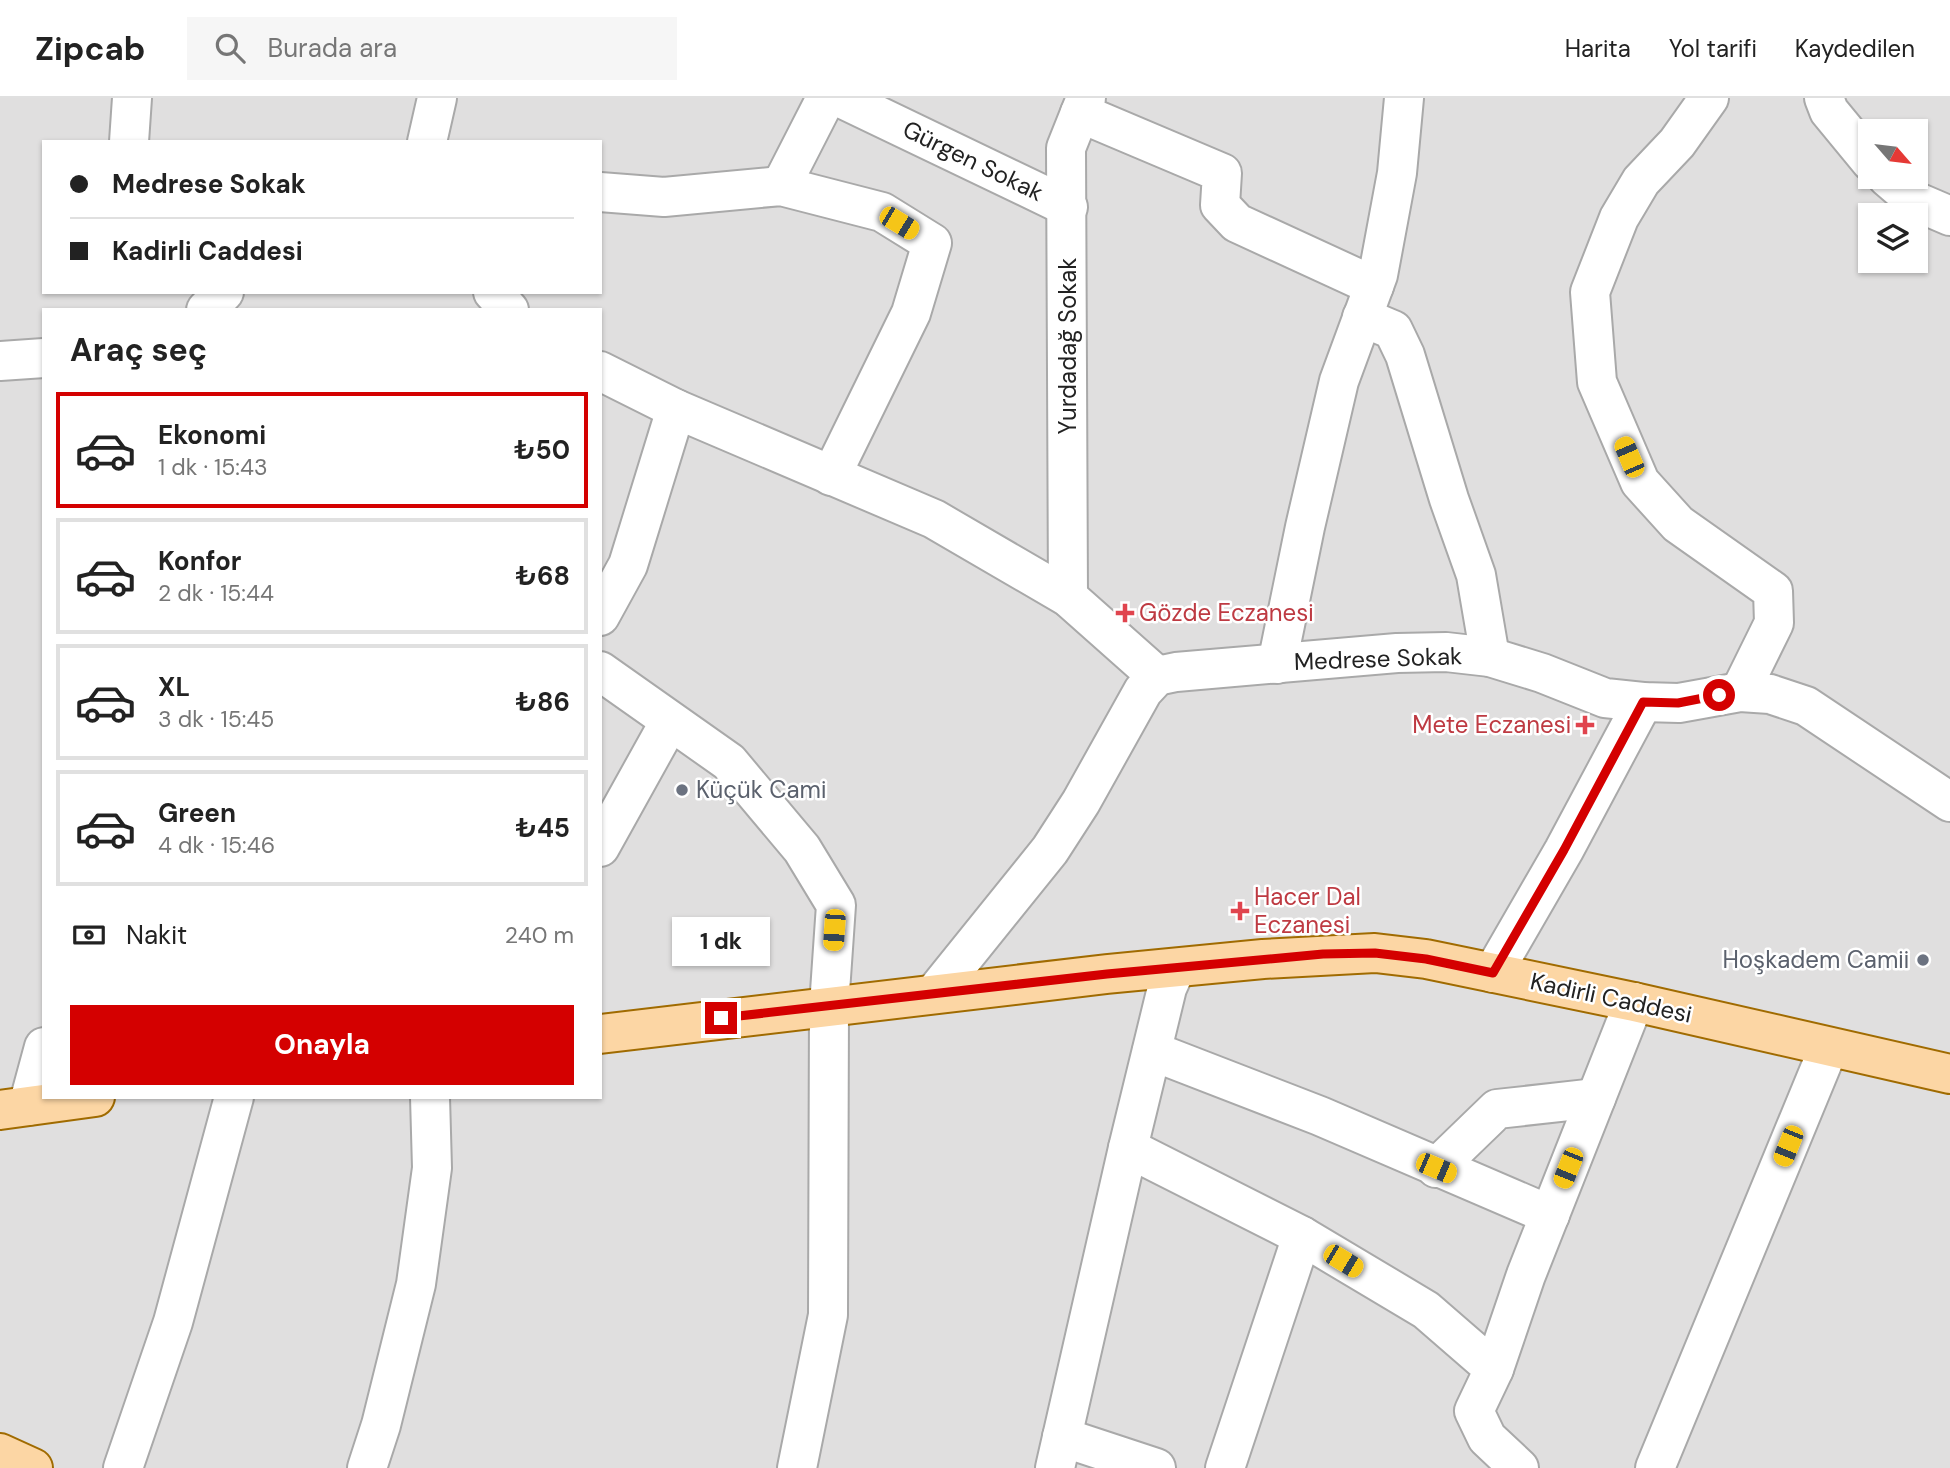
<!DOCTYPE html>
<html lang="tr">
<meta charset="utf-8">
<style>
:root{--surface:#fff;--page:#f6f6f6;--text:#222;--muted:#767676;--line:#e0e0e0;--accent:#d40000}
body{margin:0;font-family:"DM Sans",sans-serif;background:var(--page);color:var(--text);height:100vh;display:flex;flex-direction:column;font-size:26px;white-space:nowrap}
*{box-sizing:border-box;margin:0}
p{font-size:23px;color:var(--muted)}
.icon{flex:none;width:38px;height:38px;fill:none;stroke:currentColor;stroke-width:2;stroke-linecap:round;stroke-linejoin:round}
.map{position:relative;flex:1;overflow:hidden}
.drawer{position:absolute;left:42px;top:210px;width:560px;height:791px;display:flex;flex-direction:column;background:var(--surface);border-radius:0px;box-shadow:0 2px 5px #0004}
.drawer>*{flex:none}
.banner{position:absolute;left:42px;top:42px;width:560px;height:154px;border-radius:0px;box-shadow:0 2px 5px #0004;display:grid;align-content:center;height:154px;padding:0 28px;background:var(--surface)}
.needle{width:46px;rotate:118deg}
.fabs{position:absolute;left:1858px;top:21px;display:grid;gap:14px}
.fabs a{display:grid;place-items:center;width:70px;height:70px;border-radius:0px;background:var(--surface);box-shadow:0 2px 5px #0004;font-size:35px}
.end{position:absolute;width:32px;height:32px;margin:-16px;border:9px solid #d40000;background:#fff;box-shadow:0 0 0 4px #fff}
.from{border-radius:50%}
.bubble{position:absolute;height:49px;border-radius:0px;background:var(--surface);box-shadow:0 2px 5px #0004;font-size:23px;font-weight:700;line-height:49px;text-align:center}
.car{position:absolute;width:21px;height:42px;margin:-21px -10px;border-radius:9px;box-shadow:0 0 5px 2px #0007;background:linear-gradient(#f5c518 24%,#345 0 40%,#f5c518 0 76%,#345 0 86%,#f5c518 0)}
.banner b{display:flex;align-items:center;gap:24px;height:66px;font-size:26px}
.banner b+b{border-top:2px solid var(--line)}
.banner i{width:18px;height:18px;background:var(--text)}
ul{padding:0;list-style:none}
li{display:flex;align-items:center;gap:21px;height:116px;margin:0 14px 10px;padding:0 14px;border:4px solid var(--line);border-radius:0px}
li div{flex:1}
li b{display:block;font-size:26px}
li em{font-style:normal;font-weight:700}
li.on{border-color:var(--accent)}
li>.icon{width:63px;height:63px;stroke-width:1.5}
h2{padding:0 28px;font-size:32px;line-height:84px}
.pay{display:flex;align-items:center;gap:18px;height:77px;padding:0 28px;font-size:26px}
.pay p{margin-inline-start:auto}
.cta{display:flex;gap:14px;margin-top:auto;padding:14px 28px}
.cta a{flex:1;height:80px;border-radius:0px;background:var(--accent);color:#fff;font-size:28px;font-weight:700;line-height:80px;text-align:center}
header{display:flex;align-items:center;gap:42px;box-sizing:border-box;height:98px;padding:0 35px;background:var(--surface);border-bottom:2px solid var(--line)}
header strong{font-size:33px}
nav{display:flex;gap:38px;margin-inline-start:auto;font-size:24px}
.search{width:490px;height:63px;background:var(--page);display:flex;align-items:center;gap:18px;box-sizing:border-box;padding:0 24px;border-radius:0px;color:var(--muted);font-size:26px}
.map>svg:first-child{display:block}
</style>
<header>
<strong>Zipcab</strong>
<div class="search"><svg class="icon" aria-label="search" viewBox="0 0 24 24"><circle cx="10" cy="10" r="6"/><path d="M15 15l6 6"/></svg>Burada ara</div>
<nav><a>Harita</a><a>Yol tarifi</a><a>Kaydedilen</a></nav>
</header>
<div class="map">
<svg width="1950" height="1370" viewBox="0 0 1950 1370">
<rect width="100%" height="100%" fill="#f2efe9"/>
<path fill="#e0dfdf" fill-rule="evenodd" d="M 0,0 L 1950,0 L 1950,1370 L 0,1370 ZM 1871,33 L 1916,33 L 1916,79 L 1871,79 ZM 44,44 L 600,44 L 600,194 L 44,194 ZM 1871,117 L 1916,117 L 1916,163 L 1871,163 ZM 44,212 L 600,212 L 600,999 L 44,999 Z"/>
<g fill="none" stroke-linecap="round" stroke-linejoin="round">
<g stroke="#a9a9a9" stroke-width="42">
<g id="minor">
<path d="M 841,0 L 1068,109"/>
<path d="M 1709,0 L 1677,45 L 1641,83 L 1619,120 L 1590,194 L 1597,284 L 1640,384 L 1678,426 L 1773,493 L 1774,525 L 1740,594"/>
<path d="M 1824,0 L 1829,13 L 1871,64"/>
<path d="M 1080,15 L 1222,75 L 1220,107 L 1237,125 L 1374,188"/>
<path d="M 129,44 L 132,0"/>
<path d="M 427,44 L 437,0"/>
<path d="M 1887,79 L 1915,103 L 1950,118"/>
<path d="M 781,88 L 826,0"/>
<path d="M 600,94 L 664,99 L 781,88 L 882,114 L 932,145 L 911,215 L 831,378"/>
<path d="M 493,194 L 509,212"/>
<path d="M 206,212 L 224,194"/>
<path d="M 1362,219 L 1393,232 L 1405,257 L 1449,401 L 1476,477 L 1490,559"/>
<path d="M 0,263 L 44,260"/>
<path d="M 600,273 L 676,311 L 934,421 L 1068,499 L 1157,578"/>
<path d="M 1068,499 L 1066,50 L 1086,0"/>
<path d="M 600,518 L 628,467 L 676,311"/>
<path d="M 1277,566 L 1305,429 L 1339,283 L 1378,177 L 1397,75 L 1404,0"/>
<path d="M 600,573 L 729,664 L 802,751 L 836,807 L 829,908 L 828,1217 L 797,1370"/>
<path d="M 600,749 L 670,623"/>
<path d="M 1493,875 L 1564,752 L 1643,604"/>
<path d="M 934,896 L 1050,752 L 1081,704 L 1143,593 L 1157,578 L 1176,574 L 1397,555 L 1446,554 L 1490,559 L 1542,575 L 1605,600 L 1643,604 L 1679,605 L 1740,594 L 1770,596 L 1806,608 L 1950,704"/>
<path d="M 1152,953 L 1320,1018 L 1550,1117"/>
<path d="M 28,1008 L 44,949"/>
<path d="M 1128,1050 L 1302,1138 L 1426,1212 L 1494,1271 L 1474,1313 L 1487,1340 L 1519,1370"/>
<path d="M 1436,1070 L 1497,1011 L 1596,1000"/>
<path d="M 1494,1271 L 1526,1177 L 1634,904"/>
<path d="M 1062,1339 L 1156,1370"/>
<path d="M 123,1370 L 173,1224 L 234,999"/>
<path d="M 367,1370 L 381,1327 L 416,1186 L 432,1070 L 430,999"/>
<path d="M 1055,1370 L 1128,1050 L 1167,890 L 1176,870"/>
<path d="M 1225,1370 L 1302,1138"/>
<path d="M 1655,1370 L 1829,949"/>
</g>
</g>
<g stroke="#a06b00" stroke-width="42">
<g id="major">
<path d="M 600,936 L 1107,876 L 1263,861 L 1375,855 L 1426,861 L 1634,904 L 1950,976"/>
<path d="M 0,1012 L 95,999"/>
<path d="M 0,1355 L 33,1370"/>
</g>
</g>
<use href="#minor" stroke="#fff" stroke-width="38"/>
<use href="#major" stroke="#fcd6a4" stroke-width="38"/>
</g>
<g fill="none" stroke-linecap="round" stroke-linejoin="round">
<path stroke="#d40000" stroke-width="9" d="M 721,920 L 1107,876 L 1323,856 L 1375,855 L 1426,861 L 1493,875 L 1564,752 L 1643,604 L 1678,605 L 1719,597"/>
</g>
<g fill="#e0444e" stroke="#fff" stroke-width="2.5">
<path d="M1121.5 504.5h7v7h7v7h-7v7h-7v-7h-7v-7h7z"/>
<path d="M1581.5 616.5h7v7h7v7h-7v7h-7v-7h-7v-7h7z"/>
<path d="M1236.5 802.5h7v7h7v7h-7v7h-7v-7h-7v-7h7z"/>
</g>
<g fill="#6b7280" stroke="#fff" stroke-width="2.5">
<circle cx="682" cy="692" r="7"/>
<circle cx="1923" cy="862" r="7"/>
</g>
<g text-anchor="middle" stroke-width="5" stroke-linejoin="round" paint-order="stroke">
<g font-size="24" fill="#222" stroke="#fff">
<text transform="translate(973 63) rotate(26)" y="8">Gürgen Sokak</text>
<text transform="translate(1068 248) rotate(-90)" y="8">Yurdadağ Sokak</text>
<text transform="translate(1378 561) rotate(-2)" y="8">Medrese Sokak</text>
<text transform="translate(1611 900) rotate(12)" y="8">Kadirli Caddesi</text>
</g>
<g font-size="24" fill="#be3a42" stroke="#fff" text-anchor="start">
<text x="1139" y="523">Gözde Eczanesi</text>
<text x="1571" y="635" text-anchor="end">Mete Eczanesi</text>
<text x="1254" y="807">Hacer Dal<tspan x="1254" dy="28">Eczanesi</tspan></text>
</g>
<g font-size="24" fill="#5b616d" stroke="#fff" text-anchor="start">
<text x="696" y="700">Küçük Cami</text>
<text x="1909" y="870" text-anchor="end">Hoşkadem Camii</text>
</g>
</g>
</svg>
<div class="fabs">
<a><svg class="needle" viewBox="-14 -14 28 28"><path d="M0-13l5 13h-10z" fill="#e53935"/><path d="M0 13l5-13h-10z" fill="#767676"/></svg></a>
<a><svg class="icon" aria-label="layers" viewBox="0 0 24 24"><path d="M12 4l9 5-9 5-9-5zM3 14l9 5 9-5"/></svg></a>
</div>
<i class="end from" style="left:1719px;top:597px"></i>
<i class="end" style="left:721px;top:920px"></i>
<div class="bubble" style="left:672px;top:819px;width:98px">1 dk</div>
<i class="car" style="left:899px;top:125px;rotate:121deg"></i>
<i class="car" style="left:1629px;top:359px;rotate:337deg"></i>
<i class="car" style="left:834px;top:832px;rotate:184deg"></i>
<i class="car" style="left:1788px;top:1048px;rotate:202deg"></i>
<i class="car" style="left:1436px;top:1070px;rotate:113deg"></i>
<i class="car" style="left:1568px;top:1070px;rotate:202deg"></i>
<i class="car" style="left:1343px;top:1163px;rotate:121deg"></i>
<div class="banner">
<b><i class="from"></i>Medrese Sokak</b>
<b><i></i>Kadirli Caddesi</b>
</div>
<section class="drawer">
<h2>Araç seç</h2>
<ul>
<li class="on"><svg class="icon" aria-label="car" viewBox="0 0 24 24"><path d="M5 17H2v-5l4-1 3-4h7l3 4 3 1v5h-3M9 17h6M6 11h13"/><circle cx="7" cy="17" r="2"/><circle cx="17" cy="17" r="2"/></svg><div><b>Ekonomi</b><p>1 dk · 15:43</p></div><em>₺50</em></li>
<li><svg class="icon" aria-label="car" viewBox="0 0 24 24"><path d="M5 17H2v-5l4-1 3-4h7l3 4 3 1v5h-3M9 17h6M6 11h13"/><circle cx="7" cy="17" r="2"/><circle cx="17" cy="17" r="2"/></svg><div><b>Konfor</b><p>2 dk · 15:44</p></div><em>₺68</em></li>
<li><svg class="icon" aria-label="car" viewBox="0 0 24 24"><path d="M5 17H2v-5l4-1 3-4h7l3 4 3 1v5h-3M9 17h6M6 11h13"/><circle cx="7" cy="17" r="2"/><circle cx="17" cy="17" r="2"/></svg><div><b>XL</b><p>3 dk · 15:45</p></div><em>₺86</em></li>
<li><svg class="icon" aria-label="car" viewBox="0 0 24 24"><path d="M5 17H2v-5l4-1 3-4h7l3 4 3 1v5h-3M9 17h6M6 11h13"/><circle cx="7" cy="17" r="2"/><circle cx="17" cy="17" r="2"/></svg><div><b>Green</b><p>4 dk · 15:46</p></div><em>₺45</em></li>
</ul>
<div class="pay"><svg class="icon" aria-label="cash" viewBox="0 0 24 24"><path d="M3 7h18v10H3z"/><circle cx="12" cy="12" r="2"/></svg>Nakit<p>240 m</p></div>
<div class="cta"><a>Onayla</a></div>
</section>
</div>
